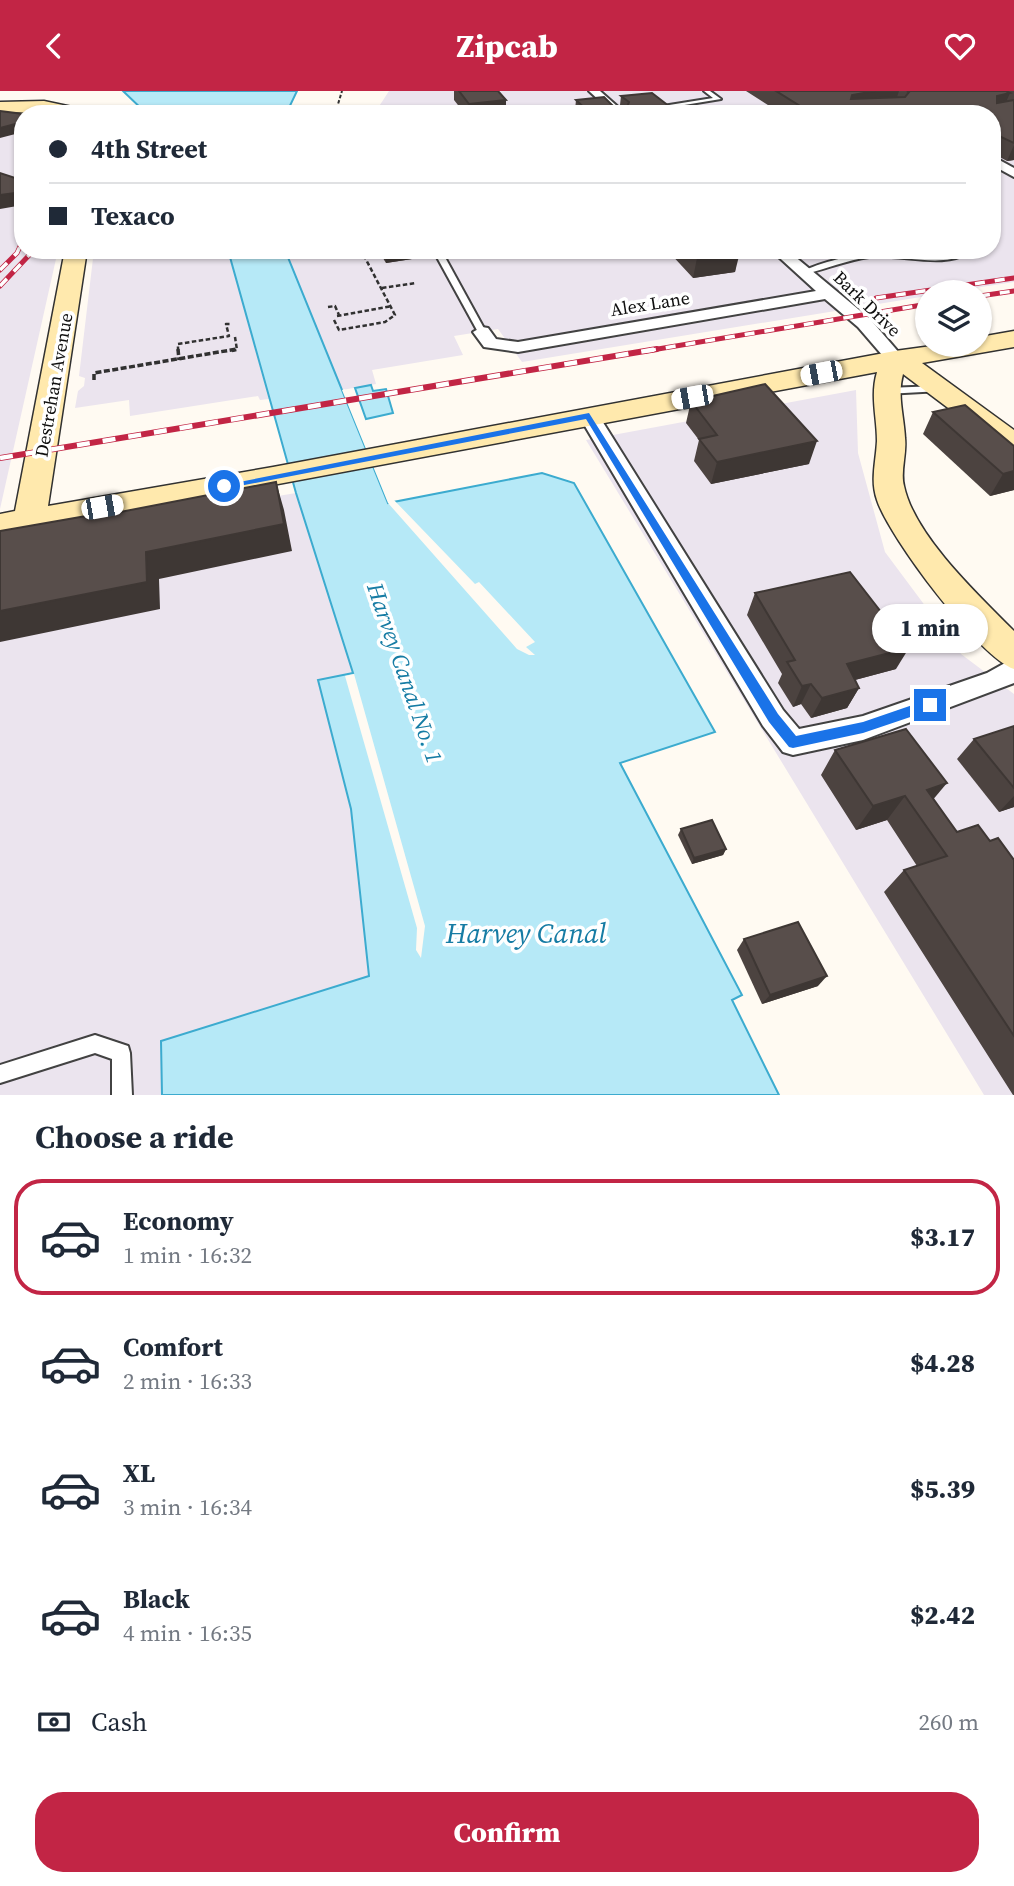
<!DOCTYPE html>
<meta charset="utf-8">
<style>
:root{--surface:#fff;--page:#f2f2f3;--text:#1f2937;--muted:#747a83;--line:#e0e1e3;--accent:#c22545}
body{margin:0;font-family:"Source Serif 4",serif;background:var(--page);color:var(--text);height:100vh;display:flex;flex-direction:column;font-size:26px;white-space:nowrap}
*{box-sizing:border-box;margin:0}
p{font-size:23px;color:var(--muted)}
.icon{flex:none;width:38px;height:38px;fill:none;stroke:currentColor;stroke-width:2;stroke-linecap:round;stroke-linejoin:round}
.map{position:relative;height:1004px;overflow:hidden}
.panel{display:flex;flex-direction:column;background:var(--surface);flex:1}
.panel>*{flex:none}
.hud{position:absolute;left:14px;top:14px;width:987px;height:154px;border-radius:28px;box-shadow:0 2px 5px #0004;display:grid;align-content:center;height:154px;padding:0 35px;background:var(--surface)}
.controls{position:absolute;left:915px;top:189px;display:grid;gap:14px}
.controls a{display:grid;place-items:center;width:77px;height:77px;border-radius:50%;background:var(--surface);box-shadow:0 2px 5px #0004;font-size:35px}
.end{position:absolute;width:32px;height:32px;margin:-16px;border:9px solid #1a73e8;background:#fff;box-shadow:0 0 0 4px #fff}
.from{border-radius:50%}
.bubble{position:absolute;height:49px;border-radius:24px;background:var(--surface);box-shadow:0 2px 5px #0004;font-size:23px;font-weight:800;line-height:49px;text-align:center}
.car{position:absolute;width:21px;height:42px;margin:-21px -10px;border-radius:9px;box-shadow:0 0 5px 2px #0007;background:linear-gradient(#fff 24%,#345 0 40%,#fff 0 76%,#345 0 86%,#fff 0)}
.hud b{display:flex;align-items:center;gap:24px;height:66px;font-size:26px}
.hud b+b{border-top:2px solid var(--line)}
.hud i{width:18px;height:18px;background:var(--text)}
ul{padding:0;list-style:none}
li{display:flex;align-items:center;gap:21px;height:116px;margin:0 14px 10px;padding:0 21px;border:4px solid transparent;border-radius:28px}
li div{flex:1}
li b{display:block;font-size:26px}
li em{font-style:normal;font-weight:800}
li.current{border-color:var(--accent)}
li>.icon{width:63px;height:63px;stroke-width:1.5}
h2{padding:0 35px;font-size:32px;line-height:84px}
.pay{display:flex;align-items:center;gap:18px;height:77px;padding:0 35px;font-size:26px}
.pay p{margin-inline-start:auto}
.cta{display:flex;gap:14px;margin-top:auto;padding:14px 35px}
.cta a{flex:1;height:80px;border-radius:28px;background:var(--accent);color:#fff;font-size:28px;font-weight:800;line-height:80px;text-align:center}
header{display:flex;justify-content:space-between;align-items:center;height:91px;padding:0 35px;background:var(--accent);color:#fff;font-size:32px;font-weight:800}
.map>svg:first-child{display:block}
</style>
<header><svg class="icon" aria-label="back" viewBox="0 0 24 24"><path d="M15 5l-7 7 7 7"/></svg>Zipcab<svg class="icon" aria-label="heart" viewBox="0 0 24 24"><path d="M12 20l-8-8c-3-5 5-10 8-4 3-6 11-1 8 4z"/></svg></header>
<div class="map">
<svg width="1014" height="1004" viewBox="0 0 1014 1004">
<rect width="100%" height="100%" fill="#fffaf2"/>
<g fill="#ebe4ee">
<path d="M 389,0 L 1014,0 L 1014,191 L 949,201 L 928,201 L 927,205 L 522,271 L 498,238 L 454,245 L 463,264 L 372,279 L 376,293 L 342,299 L 285,159 L 992,159 L 992,23 L 378,23 L 376,20 Z"/>
<path d="M 0,19 L 65,23 L 23,23 L 23,159 L 58,159 L 0,418 Z"/>
<path d="M 94,159 L 228,159 L 269,308 L 260,309 L 258,305 L 130,325 L 129,309 L 75,317 L 78,300 L 84,295 L 85,287 L 79,285 Z"/>
<path d="M 856,299 L 858,362 L 885,461 L 961,563 L 1014,603 L 1014,1004 L 984,1004 L 586,349 Z"/>
<path d="M 296,402 L 354,583 L 318,590 L 351,718 L 369,885 L 161,950 L 162,1004 L 0,1004 L 0,451 Z"/>
</g>
<g fill="#b6e9f7" stroke="#3cabcf" stroke-width="2">
<path d="M 123,0 L 297,0 L 286,23 L 147,23 Z"/>
<path d="M 228,159 L 285,159 L 388,412 L 542,382 L 574,392 L 715,641 L 620,672 L 742,904 L 732,909 L 779,1004 L 162,1004 L 161,950 L 369,885 L 351,718 L 318,589 L 353,582 L 296,402 Z"/>
<path d="M 371,294 L 373,300 L 386,298 L 393,322 L 366,328 L 355,297 Z"/>
</g>
<g fill="#fffaf2">
<path d="M 345,298 L 390,408 L 393,408 L 475,493 L 479,491 L 535,551 L 526,556 L 535,564 L 529,564 L 517,558 L 388,412 L 342,299 Z"/>
<path d="M 354,583 L 425,835 L 421,867 L 416,859 L 417,837 L 345,585 Z"/>
</g>
<g fill="none" stroke-linecap="round" stroke-linejoin="round">
<g stroke="#424242" stroke-width="4">
<g id="service">
<path d="M 704,0 L 710,0 L 721,8 L 666,17 L 663,15 L 713,7 Z"/>
<path d="M 433,159 L 441,159 L 486,241 L 485,243 L 478,241 Z"/>
<path d="M 963,159 L 973,159 C 944,180 902,162 869,166 C 847,169 826,178 805,183 L 801,181 C 818,172 861,161 881,161 C 906,161 939,172 963,159 Z"/>
<path d="M 938,295 L 943,298 L 941,300 L 886,303 L 881,300 L 886,297 Z"/>
<path d="M 95,944 L 128,955 L 130,962 L 132,1004 L 112,1004 L 112,968 L 95,962 L 0,992 L 0,974 Z"/>
</g>
</g>
<g stroke="#424242" stroke-width="4">
<g id="minor">
<path d="M 589,0 L 600,0 L 626,23 L 614,23 Z"/>
<path d="M 992,65 L 1014,77 L 1014,86 L 992,74 Z"/>
<path d="M 771,159 L 787,159 L 870,228 L 901,264 L 904,268 L 901,272 L 889,272 L 858,236 L 825,208 L 518,261 L 484,256 L 473,241 L 482,236 L 488,237 L 496,248 L 518,251 L 816,200 Z"/>
<path d="M 589,319 L 599,325 L 783,619 L 799,638 L 863,625 L 987,582 L 1014,567 L 1014,592 L 863,649 L 793,664 L 783,661 L 763,635 L 579,325 Z"/>
</g>
</g>
<g stroke="#313131" stroke-width="3">
<g id="secondary">
<path d="M 44,10 L 91,20 L 93,23 L 0,21 L 0,11 Z"/>
<path d="M 65,159 L 87,159 L 48,415 L 273,376 L 895,260 L 939,254 L 980,254 L 980,246 L 1014,240 L 1014,256 L 922,272 L 1014,339 L 1014,362 L 1004,359 L 903,283 C 897,305 904,325 905,347 C 907,363 900,380 904,395 C 914,444 979,505 1014,540 L 1014,578 C 979,566 889,446 877,409 C 870,389 876,371 877,350 C 877,326 870,305 877,281 L 0,445 L 0,423 L 15,420 Z"/>
</g>
</g>
<path stroke="#313131" stroke-width="2" stroke-dasharray="3.5 2" stroke-linecap="butt" d="M 335,23 L 342,0"/>
<g stroke="#313131" stroke-width="2.5" stroke-dasharray="4.5 2.5" stroke-linecap="butt">
<path d="M 382,197 L 416,192"/>
<path d="M 328,216 L 335,215 L 339,224"/>
<path d="M 337,225 L 392,215"/>
<path d="M 334,229 L 339,239 L 385,231 L 395,224 L 361,159"/>
<path d="M 178,260 L 178,253 L 229,245 L 226,233 L 230,233"/>
<path d="M 232,260 L 237,259 L 235,246"/>
</g>
<g stroke="#313131" stroke-width="3.5" stroke-dasharray="6 2.5" stroke-linecap="butt">
<path d="M 178,258 L 179,269"/>
<path d="M 94,289 L 94,282 L 237,258"/>
</g>
<use href="#service" fill="#fff" fill-rule="evenodd"/>
<use href="#minor" fill="#fff" fill-rule="evenodd"/>
<use href="#secondary" fill="#ffe9ad" fill-rule="evenodd"/>
<g stroke="#c22545" stroke-width="5">
<g id="rail-far1">
<path d="M 0,179 L 17,162 L 23,149"/>
<path d="M 0,195 L 34,159"/>
<path d="M 980,205 L 1014,200"/>
<path d="M 876,207 L 1014,187"/>
<path d="M 646,260 L 928,213"/>
</g>
</g>
<g stroke="#c22545" stroke-width="6">
<path id="rail" d="M 0,367 L 657,258"/>
</g>
<use href="#rail-far1" stroke="#fff" stroke-width="3.5" stroke-dasharray="10" stroke-linecap="butt"/>
<use href="#rail" stroke="#fff" stroke-width="4.5" stroke-dasharray="13" stroke-linecap="butt"/>
</g>
<g fill="#4c4340">
<path d="M 454,0 L 498,0 L 506,23 L 465,23 L 454,9 Z"/>
<path d="M 746,0 L 1014,0 L 1014,69 L 1007,70 L 994,63 L 992,66 L 992,23 L 782,23 Z"/>
<path d="M 621,5 L 674,23 L 579,23 L 575,19 L 576,9 L 621,15 L 620,14 Z"/>
<path d="M 378,159 L 411,159 L 412,168 L 386,172 Z"/>
<path d="M 652,159 L 738,159 L 735,181 L 693,187 L 668,160 L 654,162 Z"/>
<path d="M 691,310 L 809,373 L 711,393 L 694,370 L 699,349 L 686,332 Z"/>
<path d="M 933,321 L 1014,355 L 1014,399 L 990,405 L 923,343 Z"/>
<path d="M 755,502 L 896,578 L 855,589 L 859,597 L 847,617 L 811,627 L 801,613 L 793,616 L 778,592 L 782,583 L 747,524 Z"/>
<path d="M 1014,635 L 1014,716 L 999,721 L 957,668 L 974,648 Z"/>
<path d="M 835,659 L 933,708 L 957,741 L 990,750 L 1014,769 L 1014,1004 L 1013,1004 L 884,801 L 904,779 L 917,775 L 887,729 L 856,739 L 821,684 Z"/>
<path d="M 681,738 L 726,758 L 723,764 L 692,773 L 678,744 Z"/>
<path d="M 744,848 L 818,895 L 762,913 L 737,859 Z"/>
</g>
<g fill="#3e3734">
<path d="M 875,0 L 899,0 L 895,12 L 848,20 L 852,4 Z"/>
<path d="M 1010,2 L 1003,18 L 990,21 L 997,5 Z"/>
<path d="M 506,9 L 506,23 L 469,23 L 469,13 Z"/>
<path d="M 674,19 L 674,23 L 638,23 Z"/>
<path d="M 23,31 L 23,41 L 0,47 L 0,37 Z"/>
<path d="M 1014,54 L 1014,69 L 1007,70 Z"/>
<path d="M 997,55 L 992,66 L 992,56 Z"/>
<path d="M 23,101 L 23,114 L 0,118 L 0,104 Z"/>
<path d="M 385,159 L 411,159 L 412,168 L 386,172 Z"/>
<path d="M 655,159 L 668,159 L 654,162 Z"/>
<path d="M 814,159 L 836,159 L 813,162 Z"/>
<path d="M 740,161 L 735,181 L 693,187 L 697,167 Z"/>
<path d="M 817,350 L 809,373 L 711,393 L 717,371 Z"/>
<path d="M 1014,380 L 1014,399 L 990,405 L 1003,383 Z"/>
<path d="M 276,391 L 284,419 L 292,460 L 159,488 L 160,518 L 0,551 L 0,520 L 146,461 Z"/>
<path d="M 909,557 L 896,578 L 836,594 L 847,573 Z"/>
<path d="M 811,593 L 801,613 L 793,616 L 802,595 Z"/>
<path d="M 859,597 L 847,617 L 811,627 L 822,607 Z"/>
<path d="M 947,692 L 926,717 L 927,699 Z"/>
<path d="M 905,705 L 887,729 L 856,739 L 873,715 Z"/>
<path d="M 1014,705 L 1014,716 L 999,721 Z"/>
<path d="M 726,758 L 723,764 L 692,773 L 694,767 Z"/>
<path d="M 827,885 L 818,895 L 762,913 L 770,904 Z"/>
</g>
<g fill="#584e4b" stroke="#3e3734" stroke-width="2">
<path d="M 459,0 L 498,0 L 506,9 L 469,13 Z"/>
<path d="M 776,0 L 875,0 L 852,4 L 851,8 L 905,6 L 909,1 L 907,0 L 1006,0 L 1010,2 L 997,5 L 997,12 L 1014,9 L 1014,52 L 999,45 L 997,55 L 992,56 L 992,23 L 813,23 Z"/>
<path d="M 652,2 L 674,19 L 638,23 L 591,23 L 576,9 L 604,6 L 613,15 L 627,16 L 629,11 L 621,5 Z"/>
<path d="M 0,20 L 23,23 L 23,31 L 0,37 Z"/>
<path d="M 740,21 L 743,23 L 725,23 Z"/>
<path d="M 23,67 L 23,101 L 0,104 L 0,82 L 18,88 L 22,76 Z"/>
<path d="M 690,159 L 738,159 L 740,161 L 697,167 Z"/>
<path d="M 765,293 L 817,350 L 717,371 L 699,348 L 717,344 L 691,310 Z"/>
<path d="M 965,314 L 1014,355 L 1014,380 L 1003,383 L 933,321 Z"/>
<path d="M 276,391 L 284,433 L 146,461 L 147,491 L 0,520 L 0,440 L 115,420 L 115,422 Z"/>
<path d="M 850,481 L 909,557 L 847,573 L 859,597 L 822,607 L 811,593 L 802,595 L 787,571 L 795,569 L 755,502 Z"/>
<path d="M 1014,635 L 1014,697 L 974,648 Z"/>
<path d="M 906,638 L 947,692 L 927,699 L 957,741 L 978,734 L 990,750 L 998,747 L 1014,769 L 1014,945 L 904,779 L 947,765 L 905,705 L 873,715 L 835,659 Z"/>
<path d="M 712,729 L 726,758 L 694,767 L 681,738 Z"/>
<path d="M 798,831 L 827,885 L 770,904 L 744,848 Z"/>
</g>
<path fill="#1a73e8" d="M 589,322 L 778,623 L 796,645 L 863,631 L 930,608 L 936,614 L 934,618 L 863,642 L 793,657 L 789,656 L 769,631 L 586,328 L 224,398 L 219,395 Z"/>
<g text-anchor="middle" stroke-width="7" stroke-linejoin="round" paint-order="stroke">
<g font-size="18" fill="#0f0f0f" stroke="#fff">
<text transform="translate(650 213) rotate(-9)" y="6">Alex Lane</text>
<text transform="translate(867 213) rotate(44)" y="6">Bark Drive</text>
<text transform="translate(54 294) rotate(-80)" y="6">Destrehan Avenue</text>
</g>
<g font-size="23" font-style="italic" fill="#167ca4" stroke="#fff">
<text transform="translate(405 582) rotate(71)" y="8">Harvey Canal No. 1</text>
</g>
<g font-size="28" font-style="italic" fill="#167ca4" stroke="#fff">
<text x="526" y="852">Harvey Canal</text>
</g>
</g>
</svg>
<div class="controls">
<a><svg class="icon" aria-label="layers" viewBox="0 0 24 24"><path d="M12 4l9 5-9 5-9-5zM3 14l9 5 9-5"/></svg></a>
</div>
<i class="end from" style="left:224px;top:395px"></i>
<i class="end" style="left:930px;top:614px"></i>
<div class="bubble" style="left:872px;top:513px;width:116px">1 min</div>
<i class="car" style="left:821px;top:282px;rotate:259deg"></i>
<i class="car" style="left:692px;top:306px;rotate:260deg"></i>
<i class="car" style="left:102px;top:416px;rotate:80deg"></i>
<div class="hud">
<b><i class="from"></i>4th Street</b>
<b><i></i>Texaco</b>
</div>
</div>
<section class="panel">
<h2>Choose a ride</h2>
<ul>
<li class="current"><svg class="icon" aria-label="car" viewBox="0 0 24 24"><path d="M5 17H2v-5l4-1 3-4h7l3 4 3 1v5h-3M9 17h6M6 11h13"/><circle cx="7" cy="17" r="2"/><circle cx="17" cy="17" r="2"/></svg><div><b>Economy</b><p>1 min · 16:32</p></div><em>$3.17</em></li>
<li><svg class="icon" aria-label="car" viewBox="0 0 24 24"><path d="M5 17H2v-5l4-1 3-4h7l3 4 3 1v5h-3M9 17h6M6 11h13"/><circle cx="7" cy="17" r="2"/><circle cx="17" cy="17" r="2"/></svg><div><b>Comfort</b><p>2 min · 16:33</p></div><em>$4.28</em></li>
<li><svg class="icon" aria-label="car" viewBox="0 0 24 24"><path d="M5 17H2v-5l4-1 3-4h7l3 4 3 1v5h-3M9 17h6M6 11h13"/><circle cx="7" cy="17" r="2"/><circle cx="17" cy="17" r="2"/></svg><div><b>XL</b><p>3 min · 16:34</p></div><em>$5.39</em></li>
<li><svg class="icon" aria-label="car" viewBox="0 0 24 24"><path d="M5 17H2v-5l4-1 3-4h7l3 4 3 1v5h-3M9 17h6M6 11h13"/><circle cx="7" cy="17" r="2"/><circle cx="17" cy="17" r="2"/></svg><div><b>Black</b><p>4 min · 16:35</p></div><em>$2.42</em></li>
</ul>
<div class="pay"><svg class="icon" aria-label="cash" viewBox="0 0 24 24"><path d="M3 7h18v10H3z"/><circle cx="12" cy="12" r="2"/></svg>Cash<p>260 m</p></div>
<div class="cta"><a>Confirm</a></div>
</section>
